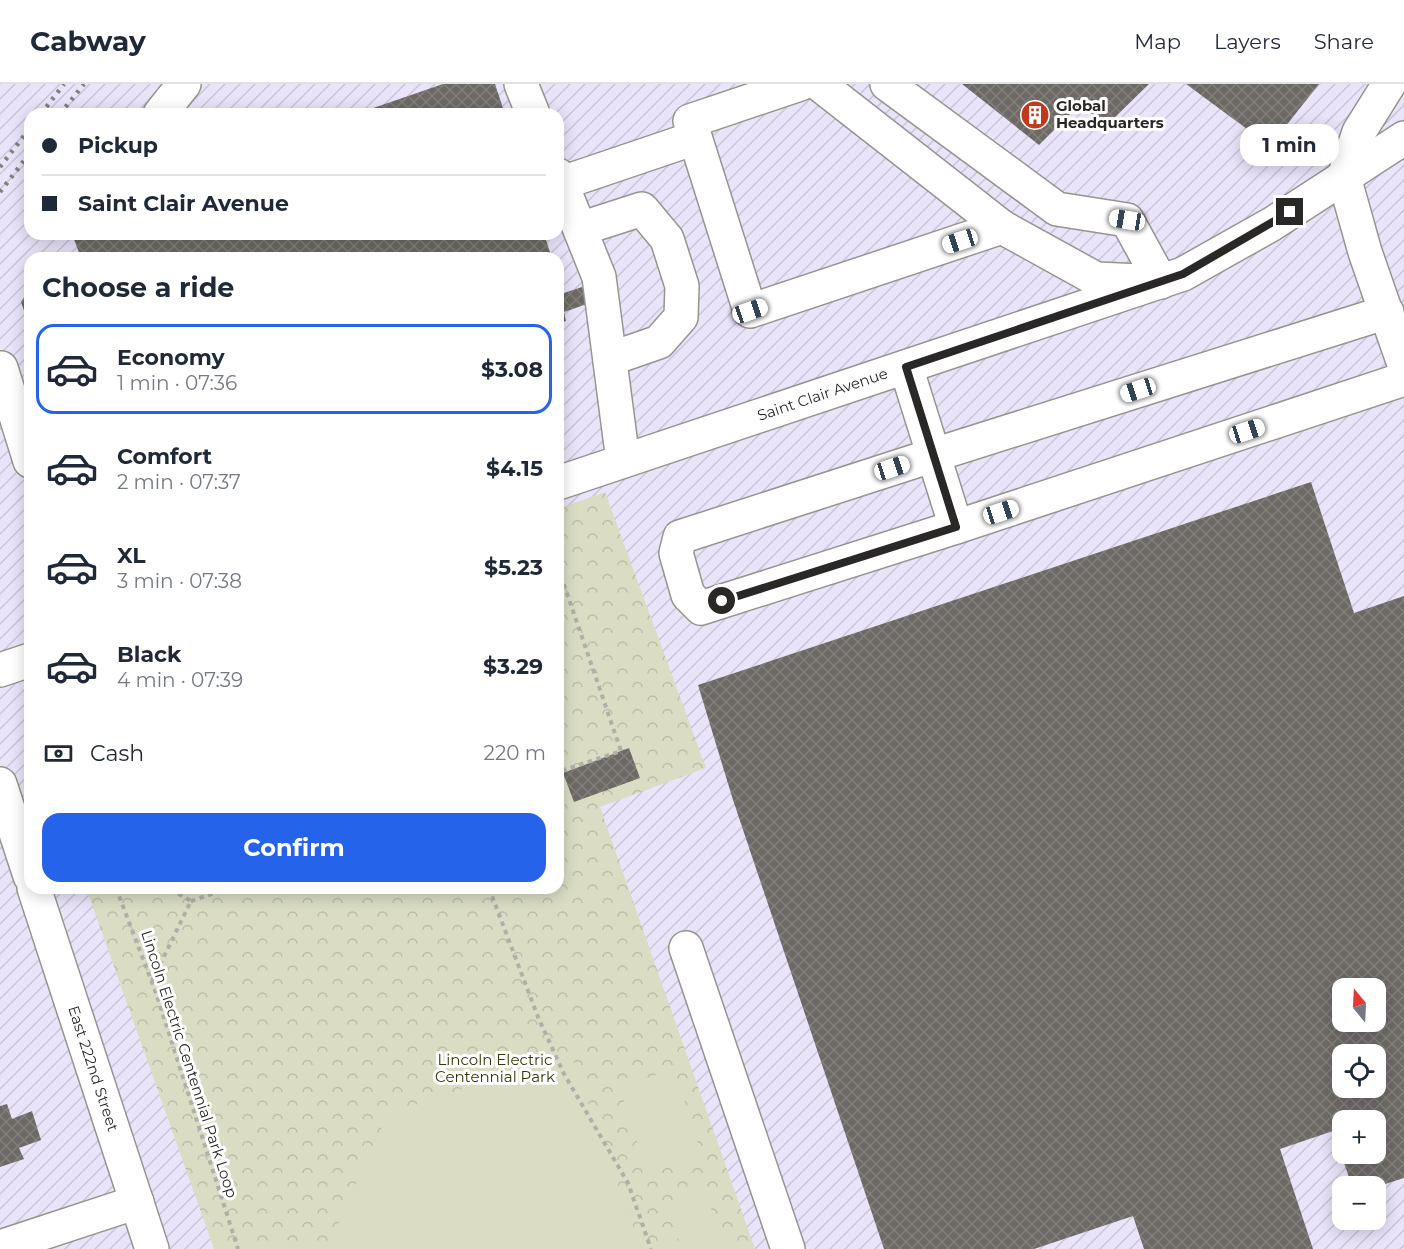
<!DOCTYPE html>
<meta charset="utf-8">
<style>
:root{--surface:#fff;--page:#f6f6f7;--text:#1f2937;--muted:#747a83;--line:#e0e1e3;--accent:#2563eb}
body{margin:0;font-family:Montserrat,sans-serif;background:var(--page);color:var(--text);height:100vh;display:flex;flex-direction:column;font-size:22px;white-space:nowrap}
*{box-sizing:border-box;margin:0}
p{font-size:20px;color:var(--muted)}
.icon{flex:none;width:33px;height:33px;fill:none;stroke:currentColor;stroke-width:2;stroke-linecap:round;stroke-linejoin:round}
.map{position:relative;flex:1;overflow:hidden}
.side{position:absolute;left:24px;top:168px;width:540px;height:642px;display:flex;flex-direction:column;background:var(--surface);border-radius:18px;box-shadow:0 3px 15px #0003}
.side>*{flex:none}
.guide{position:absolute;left:24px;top:24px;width:540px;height:132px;border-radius:18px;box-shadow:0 3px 15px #0003;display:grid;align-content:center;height:132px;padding:0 18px;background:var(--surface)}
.needle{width:39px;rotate:342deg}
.buttons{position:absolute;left:1332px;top:894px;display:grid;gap:12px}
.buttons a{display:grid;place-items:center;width:54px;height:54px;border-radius:12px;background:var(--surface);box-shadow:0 3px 15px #0003;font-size:30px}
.end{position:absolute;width:27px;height:27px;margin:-14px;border:8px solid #292825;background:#fff;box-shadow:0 0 0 3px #fff}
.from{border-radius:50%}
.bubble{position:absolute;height:42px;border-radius:18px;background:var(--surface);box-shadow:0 3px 15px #0003;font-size:20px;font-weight:700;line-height:42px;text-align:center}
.car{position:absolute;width:18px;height:36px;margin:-18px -9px;border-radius:8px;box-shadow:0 0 4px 2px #0007;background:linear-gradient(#fff 24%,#345 0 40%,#fff 0 76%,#345 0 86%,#fff 0)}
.guide b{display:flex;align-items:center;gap:21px;height:57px;font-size:22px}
.guide b+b{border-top:2px solid var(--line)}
.guide i{width:15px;height:15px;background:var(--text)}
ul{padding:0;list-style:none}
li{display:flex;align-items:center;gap:18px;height:90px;margin:0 12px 9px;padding:0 6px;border:3px solid transparent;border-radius:18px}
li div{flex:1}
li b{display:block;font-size:22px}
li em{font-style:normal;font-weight:700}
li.on{border-color:var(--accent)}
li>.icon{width:54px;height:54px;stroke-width:1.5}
h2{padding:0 18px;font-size:27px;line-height:72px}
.pay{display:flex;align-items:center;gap:15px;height:66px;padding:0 18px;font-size:22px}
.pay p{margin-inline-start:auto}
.button{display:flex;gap:12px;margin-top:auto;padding:12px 18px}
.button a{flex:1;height:69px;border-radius:18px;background:var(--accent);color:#fff;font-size:24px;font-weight:700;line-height:69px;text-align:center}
header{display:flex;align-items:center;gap:36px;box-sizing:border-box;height:84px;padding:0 30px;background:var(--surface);border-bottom:2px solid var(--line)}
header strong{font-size:28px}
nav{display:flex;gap:33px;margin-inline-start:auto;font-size:21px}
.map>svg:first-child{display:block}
</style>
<header>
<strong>Cabway</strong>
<nav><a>Map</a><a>Layers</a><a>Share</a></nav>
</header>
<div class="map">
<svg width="1404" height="1165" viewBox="0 0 1404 1165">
<defs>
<pattern id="industrial-furrows" width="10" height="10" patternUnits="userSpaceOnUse" patternTransform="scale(1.5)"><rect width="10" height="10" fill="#eae4fa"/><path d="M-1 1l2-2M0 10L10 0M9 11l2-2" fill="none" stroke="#c9c4d6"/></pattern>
<pattern id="park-crowns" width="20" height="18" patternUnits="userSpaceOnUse" patternTransform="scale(1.5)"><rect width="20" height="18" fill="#daddc4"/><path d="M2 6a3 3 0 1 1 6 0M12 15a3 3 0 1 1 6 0" fill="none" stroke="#bbbea8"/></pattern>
<pattern id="building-cross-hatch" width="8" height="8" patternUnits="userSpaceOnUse" patternTransform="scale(1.5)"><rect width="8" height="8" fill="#6d6a66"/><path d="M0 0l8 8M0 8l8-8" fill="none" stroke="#827f7c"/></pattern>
</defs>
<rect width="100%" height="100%" fill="#f5f2ec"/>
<path fill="url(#industrial-furrows)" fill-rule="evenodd" d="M 0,0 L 1404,0 L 1404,1165 L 0,1165 ZM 30,30 L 558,30 L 558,150 L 30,150 ZM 30,174 L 558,174 L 558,804 L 30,804 ZM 1342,904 L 1376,904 L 1376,938 L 1342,938 ZM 1342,970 L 1376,970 L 1376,1004 L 1342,1004 ZM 1342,1036 L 1376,1036 L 1376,1070 L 1342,1070 ZM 1342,1102 L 1376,1102 L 1376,1136 L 1342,1136 Z"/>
<path fill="url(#park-crowns)" d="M 605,408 L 706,684 L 600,723 L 755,1165 L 214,1165 L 86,804 L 558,804 L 558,425 Z"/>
<g fill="#daddc4">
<path d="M 570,969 L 641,1165 L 327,1165 L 388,1030 Z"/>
<path d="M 674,985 L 702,1072 L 648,1090 L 619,1003 Z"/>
<path d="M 705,1107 L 725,1165 L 682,1165 L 666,1120 Z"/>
</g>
<g fill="url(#building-cross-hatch)" fill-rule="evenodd">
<path d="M 443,0 L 495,0 L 505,30 L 356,30 Z"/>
<path d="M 962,0 L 1149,0 L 1107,41 L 1079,21 L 1039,61 Z"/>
<path d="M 1186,0 L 1319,0 L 1270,62 Z"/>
<path d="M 72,150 L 544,150 L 552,174 L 81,174 Z"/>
<path d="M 582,203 L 587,220 L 564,228 L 566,237 L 558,240 L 558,211 Z"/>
<path d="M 30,204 L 30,244 L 21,218 Z"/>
<path d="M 1311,398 L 1354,529 L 1404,512 L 1404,1094 L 1376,1103 L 1352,1102 L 1333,1047 L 1280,1065 L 1313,1165 L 1144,1165 L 1133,1132 L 1034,1165 L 884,1165 L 733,716 L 698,601 ZM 1342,904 L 1376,904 L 1376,938 L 1342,938 ZM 1342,970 L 1376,970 L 1376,1004 L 1342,1004 ZM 1342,1036 L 1376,1036 L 1376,1070 L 1342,1070 Z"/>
<path d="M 629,664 L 640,694 L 574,718 L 563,689 Z"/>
<path d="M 7,1020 L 12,1035 L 32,1027 L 41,1056 L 19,1064 L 24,1075 L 0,1083 L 0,1022 Z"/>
</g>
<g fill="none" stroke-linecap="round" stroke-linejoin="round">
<g stroke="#96948e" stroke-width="36">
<g id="minor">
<path d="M 521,0 L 533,30"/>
<path d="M 800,0 L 690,37 L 750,227 L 1002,143 L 819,0"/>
<path d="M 887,0 L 1057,125 L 1127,136 L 1161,198"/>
<path d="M 1389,0 L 1359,48 L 1344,93 L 1365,168 L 1404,280"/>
<path d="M 160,30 L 184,0"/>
<path d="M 558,91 L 599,193 L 623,377"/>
<path d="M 562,99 L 695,54"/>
<path d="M 1002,143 L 1096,195 L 1141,197"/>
<path d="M 580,145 L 642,125 L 667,155 L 682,202 L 681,233 L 659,258 L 610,275"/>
<path d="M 1387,228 L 934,371 L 680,453 L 676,469 L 688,511 L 701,524 L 956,443 L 1404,295"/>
<path d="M 906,283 L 956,443"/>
<path d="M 1,284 L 30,377"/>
<path id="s1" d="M 558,399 L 1183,190 L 1272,140 L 1404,54"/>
<path d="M 0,586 L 30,576"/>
<path d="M 0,700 L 30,792"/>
<path id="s2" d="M 34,804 L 152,1165"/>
<path d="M 686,864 L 788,1165"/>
<path d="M 0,1163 L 137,1118"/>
</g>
</g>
<g stroke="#b1afaa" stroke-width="4" stroke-dasharray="4.5 4.5" stroke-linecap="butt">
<path d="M 558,483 L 621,667 L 558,688"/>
<path d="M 116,804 L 156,909 L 238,1165"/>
<path d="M 489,804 L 538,933 L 564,990 L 628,1099 L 651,1165"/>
<path d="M 191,817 L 230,804"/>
<path d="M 152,897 L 191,817 L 168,804"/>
</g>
<use href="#minor" stroke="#fff" stroke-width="33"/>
<g stroke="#82807c" stroke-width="4.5" stroke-dasharray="3 6" stroke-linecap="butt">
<path d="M 41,30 L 64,0"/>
<path d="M 60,30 L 84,0"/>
<path d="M 0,83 L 30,44"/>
<path d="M 0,108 L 30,69"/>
</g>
</g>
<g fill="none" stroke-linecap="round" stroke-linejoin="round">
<path stroke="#292825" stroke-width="8" d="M 722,517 L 956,443 L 906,283 L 1183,190 L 1290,128"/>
</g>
<defs>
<g id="building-disc" transform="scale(1.5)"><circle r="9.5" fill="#c2381b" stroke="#fff"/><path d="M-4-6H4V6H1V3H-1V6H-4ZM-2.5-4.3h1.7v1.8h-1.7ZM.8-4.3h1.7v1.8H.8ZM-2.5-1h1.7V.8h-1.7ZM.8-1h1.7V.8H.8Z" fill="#fff"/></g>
</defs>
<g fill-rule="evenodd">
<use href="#building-disc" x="1035" y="31"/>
</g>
<g text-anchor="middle" stroke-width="6" stroke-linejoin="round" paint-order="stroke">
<g font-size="15" font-weight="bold" fill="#292825" stroke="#fff" text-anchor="start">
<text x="1056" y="27">Global<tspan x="1056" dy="17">Headquarters</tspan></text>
</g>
<g font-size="15" fill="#292825" stroke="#fff">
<text dy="5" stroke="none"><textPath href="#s1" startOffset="279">Saint Clair Avenue</textPath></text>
<text transform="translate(189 980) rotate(72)" y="5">Lincoln Electric Centennial Park Loop</text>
<text dy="5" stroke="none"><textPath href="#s2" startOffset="190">East 222nd Street</textPath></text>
</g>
<g font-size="15" fill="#353806" stroke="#fff">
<text x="495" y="981">Lincoln Electric<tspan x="495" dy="17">Centennial Park</tspan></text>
</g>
</g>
</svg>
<div class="buttons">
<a><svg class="needle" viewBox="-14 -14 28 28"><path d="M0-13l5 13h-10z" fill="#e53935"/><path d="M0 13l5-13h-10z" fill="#747a83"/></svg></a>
<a><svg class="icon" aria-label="locate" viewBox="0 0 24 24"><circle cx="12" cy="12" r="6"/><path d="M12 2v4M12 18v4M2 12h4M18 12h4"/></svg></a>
<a>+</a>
<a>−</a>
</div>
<i class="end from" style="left:722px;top:517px"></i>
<i class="end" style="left:1290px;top:128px"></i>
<div class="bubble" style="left:1240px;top:40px;width:99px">1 min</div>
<i class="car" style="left:1127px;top:136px;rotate:279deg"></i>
<i class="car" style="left:960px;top:157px;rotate:252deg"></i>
<i class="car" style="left:750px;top:227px;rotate:71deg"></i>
<i class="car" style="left:1138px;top:306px;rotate:252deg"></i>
<i class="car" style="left:1247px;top:347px;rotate:72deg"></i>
<i class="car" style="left:892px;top:384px;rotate:72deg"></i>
<i class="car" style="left:1001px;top:428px;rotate:72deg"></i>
<div class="guide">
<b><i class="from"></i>Pickup</b>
<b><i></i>Saint Clair Avenue</b>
</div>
<section class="side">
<h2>Choose a ride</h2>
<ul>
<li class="on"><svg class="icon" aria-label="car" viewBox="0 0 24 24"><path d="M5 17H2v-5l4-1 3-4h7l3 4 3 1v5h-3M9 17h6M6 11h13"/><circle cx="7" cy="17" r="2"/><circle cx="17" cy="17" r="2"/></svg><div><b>Economy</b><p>1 min · 07:36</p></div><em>$3.08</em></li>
<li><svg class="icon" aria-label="car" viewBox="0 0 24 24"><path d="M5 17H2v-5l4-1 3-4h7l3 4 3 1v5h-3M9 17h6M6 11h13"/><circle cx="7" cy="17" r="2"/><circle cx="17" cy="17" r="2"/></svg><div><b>Comfort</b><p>2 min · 07:37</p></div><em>$4.15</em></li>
<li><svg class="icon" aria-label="car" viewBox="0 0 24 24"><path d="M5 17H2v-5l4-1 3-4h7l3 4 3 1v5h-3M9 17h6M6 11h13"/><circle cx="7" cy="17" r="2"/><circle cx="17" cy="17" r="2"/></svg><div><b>XL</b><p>3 min · 07:38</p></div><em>$5.23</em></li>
<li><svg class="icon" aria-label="car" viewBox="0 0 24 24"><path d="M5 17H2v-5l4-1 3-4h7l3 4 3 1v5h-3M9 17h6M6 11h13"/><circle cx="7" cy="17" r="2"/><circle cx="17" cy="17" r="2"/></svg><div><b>Black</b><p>4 min · 07:39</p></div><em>$3.29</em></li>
</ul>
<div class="pay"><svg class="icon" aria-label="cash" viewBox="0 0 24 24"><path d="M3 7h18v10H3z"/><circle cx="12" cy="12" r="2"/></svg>Cash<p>220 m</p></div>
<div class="button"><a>Confirm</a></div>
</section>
</div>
